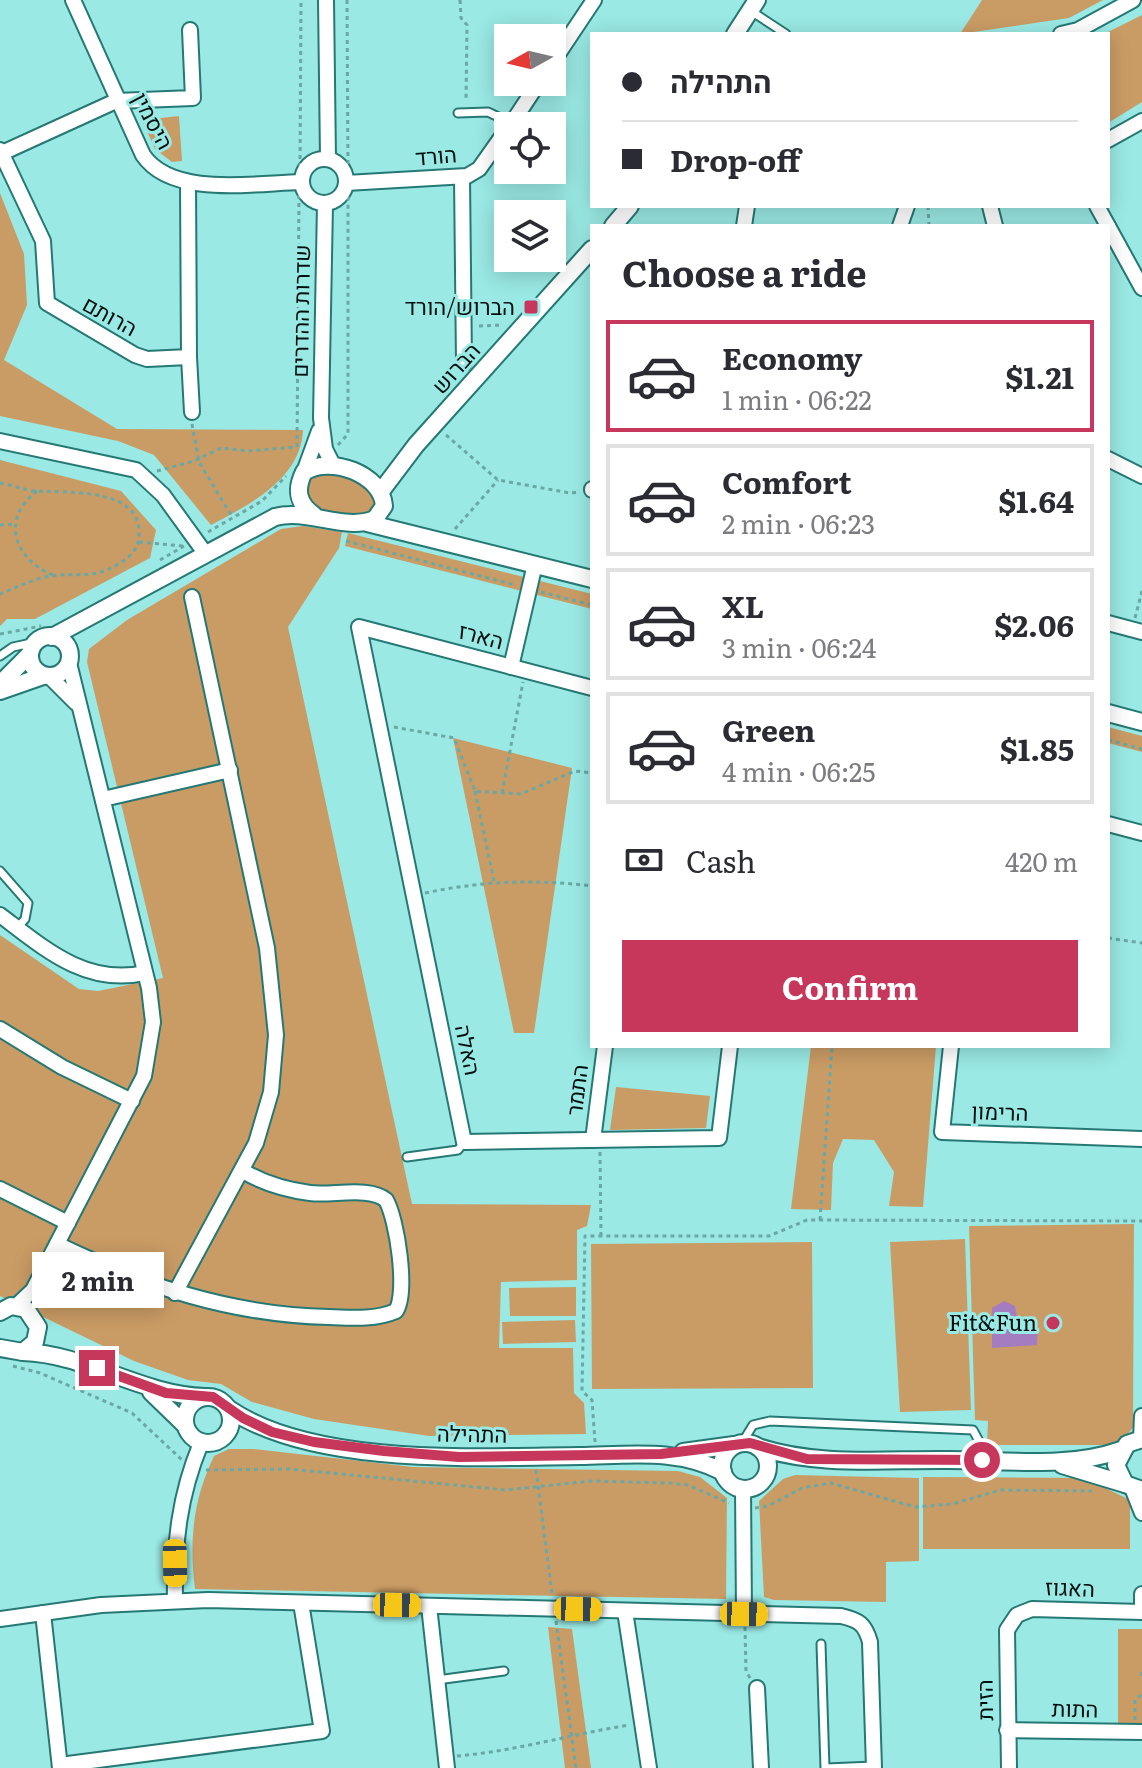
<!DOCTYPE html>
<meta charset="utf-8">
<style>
:root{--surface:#fff;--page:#f7f7f7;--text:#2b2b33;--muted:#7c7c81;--line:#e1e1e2;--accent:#c6375b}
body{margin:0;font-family:Literata,Heebo,serif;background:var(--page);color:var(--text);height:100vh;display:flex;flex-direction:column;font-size:30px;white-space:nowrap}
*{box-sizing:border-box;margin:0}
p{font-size:26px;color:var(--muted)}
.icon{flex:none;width:44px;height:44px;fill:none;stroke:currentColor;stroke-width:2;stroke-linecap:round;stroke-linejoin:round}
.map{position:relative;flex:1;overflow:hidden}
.sheet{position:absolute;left:590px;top:224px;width:520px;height:824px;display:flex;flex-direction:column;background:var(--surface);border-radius:0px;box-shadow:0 4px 20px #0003}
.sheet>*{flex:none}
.banner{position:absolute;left:590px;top:32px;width:520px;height:176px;border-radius:0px;box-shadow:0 4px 20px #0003;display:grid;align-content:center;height:176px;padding:0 32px;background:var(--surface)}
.needle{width:52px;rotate:262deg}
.controls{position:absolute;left:494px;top:24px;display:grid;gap:16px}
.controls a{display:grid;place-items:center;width:72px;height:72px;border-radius:0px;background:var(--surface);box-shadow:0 4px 20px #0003;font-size:40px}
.end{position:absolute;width:36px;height:36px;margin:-18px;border:10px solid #c6375b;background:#fff;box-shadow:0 0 0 4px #fff}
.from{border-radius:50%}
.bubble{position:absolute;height:56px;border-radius:0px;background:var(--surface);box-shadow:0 4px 20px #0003;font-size:26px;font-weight:700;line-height:56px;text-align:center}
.car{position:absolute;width:24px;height:48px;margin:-24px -12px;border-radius:10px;box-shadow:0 0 6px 2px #0007;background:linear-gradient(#f5c518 24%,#345 0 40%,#f5c518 0 76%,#345 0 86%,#f5c518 0)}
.banner b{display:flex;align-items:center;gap:28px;height:76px;font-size:30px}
.banner b+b{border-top:2px solid var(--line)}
.banner i{width:20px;height:20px;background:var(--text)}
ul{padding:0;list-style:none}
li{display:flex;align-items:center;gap:24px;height:112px;margin:0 16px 12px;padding:0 16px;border:4px solid var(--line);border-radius:0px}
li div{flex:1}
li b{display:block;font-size:30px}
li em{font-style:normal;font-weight:700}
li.current{border-color:var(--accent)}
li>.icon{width:72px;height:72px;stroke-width:1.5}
h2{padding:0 32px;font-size:36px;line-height:96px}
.pay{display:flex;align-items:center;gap:20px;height:88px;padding:0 32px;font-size:30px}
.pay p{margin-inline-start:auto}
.cta{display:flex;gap:16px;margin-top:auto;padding:16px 32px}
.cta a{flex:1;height:92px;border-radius:0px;background:var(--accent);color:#fff;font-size:32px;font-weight:700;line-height:92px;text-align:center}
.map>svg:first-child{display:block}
</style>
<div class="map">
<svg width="1142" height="1768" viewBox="0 0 1142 1768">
<rect width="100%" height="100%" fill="#9ae9e4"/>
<g fill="#ca9c65">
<path d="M 982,0 L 1103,0 L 1069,18 L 960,34 Z"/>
<path d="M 1142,15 L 1142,102 L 1108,123 L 1108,34 L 1104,34 Z"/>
<path d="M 179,116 L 182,161 L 172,162 L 155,149 L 142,120 Z"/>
<path d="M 0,193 L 24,254 L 27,305 L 4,360 L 117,429 L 303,430 C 301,479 249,505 211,525 L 154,455 L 118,441 L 0,416 Z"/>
<path d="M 0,460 L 121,491 L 156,530 L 150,558 L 35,619 L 7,619 L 0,626 Z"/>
<path d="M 329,472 L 367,483 L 378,499 L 371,514 C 350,518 323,516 307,501 L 306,482 L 312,474 Z"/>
<path d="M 303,526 L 342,532 L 339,548 L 288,627 L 412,1204 L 591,1205 L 587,1226 L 577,1230 L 577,1280 L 501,1282 L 499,1348 L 573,1348 L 574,1393 L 584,1403 L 586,1434 L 429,1436 L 314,1419 L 252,1402 L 221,1384 L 188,1380 L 134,1361 L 0,1296 L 0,935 L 79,989 L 98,991 L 163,978 L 87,662 L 89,649 L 127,620 L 281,529 Z"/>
<path d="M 348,533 L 592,594 L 592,609 L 345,546 Z"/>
<path d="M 1108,727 L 1142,736 L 1142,752 L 1108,743 Z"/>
<path d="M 453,738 L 572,768 L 534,1033 L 514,1033 Z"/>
<path d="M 811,1046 L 936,1046 L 923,1207 L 889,1206 L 894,1172 L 874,1140 L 843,1139 L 833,1163 L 831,1210 L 791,1209 Z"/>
<path d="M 616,1087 L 710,1096 L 706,1128 L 610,1130 Z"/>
<path d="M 1134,1224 L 1133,1428 L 1119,1443 L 1108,1445 L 987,1445 L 988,1421 L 975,1420 L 969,1226 Z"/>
<path d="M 965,1239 L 971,1410 L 900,1412 L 890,1242 Z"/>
<path d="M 812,1242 L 813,1388 L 592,1389 L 591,1244 Z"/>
<path d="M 576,1287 L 576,1316 L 510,1316 L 509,1288 Z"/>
<path d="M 575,1320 L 576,1342 L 503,1344 L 502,1322 Z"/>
<path d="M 229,1449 L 253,1449 L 413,1467 L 678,1471 L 700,1477 L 727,1498 L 726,1599 L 195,1589 C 189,1540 193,1500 214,1456 Z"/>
<path d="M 795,1475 L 919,1478 L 919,1561 L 886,1562 L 886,1602 L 774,1600 L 764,1597 L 759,1501 L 783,1479 Z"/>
<path d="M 923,1477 L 1085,1478 L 1130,1500 L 1130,1549 L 923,1549 Z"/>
<path d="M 548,1627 L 572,1629 L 591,1768 L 565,1768 Z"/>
<rect x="1118" y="1629" width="24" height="94"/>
</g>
<path fill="#a47cc0" d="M 1004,1301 L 1015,1306 L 1018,1322 L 1038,1323 L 1037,1345 L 992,1348 L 992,1308 Z"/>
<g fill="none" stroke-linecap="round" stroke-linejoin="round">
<g stroke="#257874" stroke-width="11">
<g id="service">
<path d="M 751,11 L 786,34"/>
<path d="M 458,113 L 488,112 L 511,123"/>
<path d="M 0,656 L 13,647 L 36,642"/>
<path d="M 0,871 L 28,903 L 25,919 L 17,928"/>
<path d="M 407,1157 L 458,1150 L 464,1142"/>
<path d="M 742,1443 L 753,1425 L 770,1421 L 973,1430 L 980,1443 L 982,1460"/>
<path d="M 821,1644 L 825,1768"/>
<path d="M 437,1680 L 504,1671"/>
<path d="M 826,1768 L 874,1766"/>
</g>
</g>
<g stroke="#257874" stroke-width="18">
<g id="minor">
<path d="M 73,0 L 143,155 C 172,198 255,183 301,182"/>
<path d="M 326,0 L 328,159"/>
<path d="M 1061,34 L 1078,30 L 1133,0"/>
<path d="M 552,63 L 594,0"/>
<path d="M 510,126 L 539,82"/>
<path d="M 1108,140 L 1142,121"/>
<path d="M 0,150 L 43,241 L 47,303 L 135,355 L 147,359 L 189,357 L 188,183"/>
<path d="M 2,153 L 116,101 L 193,98 L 190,30"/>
<circle cx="324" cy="181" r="22"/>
<path d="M 462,177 L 464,363"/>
<path d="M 346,183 L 467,176 L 479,169 L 508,128"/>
<path d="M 325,204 L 321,418 L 325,449 L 334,467"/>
<path d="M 990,206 L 995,226"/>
<path d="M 1097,206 L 1108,226"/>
<path d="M 744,226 L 747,206"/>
<path d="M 900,226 L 907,206"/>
<path d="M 1108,226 L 1142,288"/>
<path d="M 189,357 L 192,412"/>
<path d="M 0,441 L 136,470 L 163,495 L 205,553"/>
<path d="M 1108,459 L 1142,476"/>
<path d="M 304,472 L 319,431"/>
<path d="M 592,489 L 592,490"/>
<path d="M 1108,623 L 1142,632"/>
<path d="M 511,667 L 535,564"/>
<path d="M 50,677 L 76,703"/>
<path d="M 592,688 L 359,627 L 464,1142 L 719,1138 L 730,1046"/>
<path d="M 103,799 L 230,770"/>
<path d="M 1108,824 L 1142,833"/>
<path d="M 0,915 C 45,949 86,986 145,973"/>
<path d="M 0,1029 L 62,1067 L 132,1101"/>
<path d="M 951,1046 L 942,1132 L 1142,1139"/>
<path d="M 593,1140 L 605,1046"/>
<path d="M 0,1189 L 68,1223"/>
<path d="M 57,1244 C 144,1286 232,1315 329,1317 C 352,1318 375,1320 396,1311 C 408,1292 397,1219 386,1200 C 370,1186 331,1196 310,1193 C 287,1190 263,1183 243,1171"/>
<path d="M 175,1293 L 256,1143 L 271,1092 L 276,1035 L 267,948 L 192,597"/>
<path d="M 16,1306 L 33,1290 L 144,1076 L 153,1022 L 149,988 L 69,663"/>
<path d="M 1141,1439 L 1142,1416"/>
<path d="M 743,1488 L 744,1614"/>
<path d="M 1132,1488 L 1142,1513"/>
<path d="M 175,1601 C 174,1544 179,1496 201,1443"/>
<path d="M 429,1606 L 447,1768"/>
<path d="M 625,1611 L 649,1768"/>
<path d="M 1142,1612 L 1142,1594"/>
<path d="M 43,1613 L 60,1768"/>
<path d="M 0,1619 L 101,1605 L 208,1600 L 841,1616 C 859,1620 865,1624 870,1642 L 874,1768"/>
<path d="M 757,1688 L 761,1768"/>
<path d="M 1007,1730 L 1142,1732"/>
<path d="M 60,1765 L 322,1731 L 301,1603"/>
<path d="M 1009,1768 L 1007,1630 L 1017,1615 L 1032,1609 L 1142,1612"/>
</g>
</g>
<g stroke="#257874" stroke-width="20">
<g id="tertiary">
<path d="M 735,34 L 757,0"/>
<path d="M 613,226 L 630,206"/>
<path d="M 382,490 L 416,445 L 592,249"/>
<path d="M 367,523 L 592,579"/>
<circle cx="50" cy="656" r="20"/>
<path d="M 52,637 L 275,517 C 308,508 344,532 375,519 L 384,506 C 382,474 330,455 304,472 C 295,490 298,504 314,515"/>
<path d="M 0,684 L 30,654"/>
<path d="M 0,691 L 43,676"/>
<path d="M 1108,713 L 1142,722"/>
<path d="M 0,1312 L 11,1306 L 26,1309 L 38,1327 L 35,1342 L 23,1352 L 0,1348"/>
<path d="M 23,1352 C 87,1354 140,1395 205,1397"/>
<path d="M 151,1392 L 185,1425"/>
<circle cx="208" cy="1420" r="23"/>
<path d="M 229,1409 C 315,1467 479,1457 580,1456 C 630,1455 678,1448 723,1472"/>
<path d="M 1142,1439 L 1127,1444 L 1116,1465 L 1125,1484 L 1142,1490"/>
<circle cx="745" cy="1466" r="23"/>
<path d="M 758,1447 C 819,1467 886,1459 949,1460 C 1004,1460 1068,1469 1121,1450"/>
<path d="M 683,1452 L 734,1445"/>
<path d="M 1062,1465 L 1125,1484"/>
</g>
</g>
<g stroke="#6ba7a4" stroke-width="3" stroke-dasharray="4 4" stroke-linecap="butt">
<path d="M 347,0 L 348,169"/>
<path d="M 460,0 L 461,18 L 467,25 L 466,101"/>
<path d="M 300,167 L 301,0"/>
<path d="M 928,206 L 929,226"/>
<path d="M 479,326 L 503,325"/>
<path d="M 192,424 L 199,462 L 233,518"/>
<path d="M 446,435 L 498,480 L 570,493 L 580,492"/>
<path d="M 338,445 L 348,434 L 348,197"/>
<path d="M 297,447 L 299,194"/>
<path d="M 157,471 L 194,461 L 221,448 L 248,451 L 296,447"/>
<path d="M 0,483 C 12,485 24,490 36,491 C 65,493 139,487 139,532 C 140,548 131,557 117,565 C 90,580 77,572 52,576 C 35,578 15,588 0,594"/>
<path d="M 37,491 C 0,519 14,559 53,575"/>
<path d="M 0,525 L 15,524"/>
<path d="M 455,529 L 498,480"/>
<path d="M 208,532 L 262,501 L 286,476"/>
<path d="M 346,541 L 515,585"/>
<path d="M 139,542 L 183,546"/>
<path d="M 160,560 L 184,546"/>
<path d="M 541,592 L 592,605"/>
<path d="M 1135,618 L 1142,591"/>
<path d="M 0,634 L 41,626"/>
<path d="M 394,727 L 454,738 L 475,791 L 521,794 L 575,771 L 592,773"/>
<path d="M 1108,740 L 1142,749"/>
<path d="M 475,791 L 494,881"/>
<path d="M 502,793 L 523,682"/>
<path d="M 425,893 C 481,881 535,879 592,886"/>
<path d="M 1108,938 L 1142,943"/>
<path d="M 600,1152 L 601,1236"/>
<path d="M 820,1220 L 832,1046"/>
<path d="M 13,1366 L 40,1373 L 132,1413 L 182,1460"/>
<path d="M 595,1442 L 592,1400 L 582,1391 L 585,1236 L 769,1236 L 807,1220 L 1142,1221"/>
<path d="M 206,1470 L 289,1469 L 506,1490 L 592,1481 L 669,1483 L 688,1485 L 729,1503"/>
<path d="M 536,1470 L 552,1594"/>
<path d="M 755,1508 L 768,1506 L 802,1488 L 831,1483 L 915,1507 L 952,1504 L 1001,1490 L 1092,1491"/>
<path d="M 556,1621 L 576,1768"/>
<path d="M 745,1627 L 746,1671 L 750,1678"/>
<path d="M 1142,1672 L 1142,1680"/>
<path d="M 1135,1720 L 1135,1700 L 1142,1694"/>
<path d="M 457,1756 C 517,1751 571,1734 630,1725"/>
</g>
<use href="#service" stroke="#fff" stroke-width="7"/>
<use href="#minor" stroke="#fff" stroke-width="14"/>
<use href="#tertiary" stroke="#fff" stroke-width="16"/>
</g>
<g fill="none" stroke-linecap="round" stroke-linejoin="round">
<path stroke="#c6375b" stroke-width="10" d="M 97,1368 L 166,1393 L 213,1397 L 243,1418 L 272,1432 L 314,1442 L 384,1451 L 459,1457 L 661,1454 L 750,1443 L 807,1459 L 982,1460"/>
</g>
<g fill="#c6375b" stroke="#9ae9e4" stroke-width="3">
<rect x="523" y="299" width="16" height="16" rx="4"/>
<circle cx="1053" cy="1323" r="8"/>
</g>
<g text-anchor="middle" stroke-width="6" stroke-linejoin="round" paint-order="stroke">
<g font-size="22" fill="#00100f" stroke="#9ae9e4">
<text transform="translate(153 121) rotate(62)" y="8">היסמין</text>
<text transform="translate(436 156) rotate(-5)" y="8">הורד</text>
<text transform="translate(301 311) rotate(-89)" y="8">שדרות ההדרים</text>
<text transform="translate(110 316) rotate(29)" y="8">הרותם</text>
<text transform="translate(456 368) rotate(-48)" y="8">הברוש</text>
<text transform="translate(481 636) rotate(15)" y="8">הארז</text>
<text transform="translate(468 1050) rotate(78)" y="8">האלה</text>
<text transform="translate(577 1090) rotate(-83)" y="8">התמר</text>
<text transform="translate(1000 1112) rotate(2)" y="8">הרימון</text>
<text transform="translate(472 1434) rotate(1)" y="8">התהילה</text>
<text transform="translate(1070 1588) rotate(2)" y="8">האגוז</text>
<text transform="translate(985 1700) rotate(-91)" y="8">הזית</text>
<text transform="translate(1075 1709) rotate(1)" y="8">התות</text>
</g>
<g font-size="22" fill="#00100f" stroke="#9ae9e4" text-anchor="end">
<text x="515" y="315">הברוש/הורד</text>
<text x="1037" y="1331">Fit&amp;Fun</text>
</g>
</g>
</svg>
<div class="controls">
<a><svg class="needle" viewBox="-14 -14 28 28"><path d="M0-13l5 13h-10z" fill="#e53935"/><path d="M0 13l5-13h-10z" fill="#7c7c81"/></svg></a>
<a><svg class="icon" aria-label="locate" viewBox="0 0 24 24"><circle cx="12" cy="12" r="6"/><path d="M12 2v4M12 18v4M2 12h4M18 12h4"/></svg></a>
<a><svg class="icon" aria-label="layers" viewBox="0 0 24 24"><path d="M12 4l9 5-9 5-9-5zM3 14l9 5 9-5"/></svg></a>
</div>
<i class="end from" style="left:982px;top:1460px"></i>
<i class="end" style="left:97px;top:1368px"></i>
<div class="bubble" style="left:32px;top:1252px;width:132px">2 min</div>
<i class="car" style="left:175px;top:1563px;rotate:179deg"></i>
<i class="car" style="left:397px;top:1605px;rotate:91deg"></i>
<i class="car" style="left:578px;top:1609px;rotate:91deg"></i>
<i class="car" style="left:744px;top:1614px;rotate:91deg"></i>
<div class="banner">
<b><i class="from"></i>התהילה</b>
<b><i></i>Drop-off</b>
</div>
<section class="sheet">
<h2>Choose a ride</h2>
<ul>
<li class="current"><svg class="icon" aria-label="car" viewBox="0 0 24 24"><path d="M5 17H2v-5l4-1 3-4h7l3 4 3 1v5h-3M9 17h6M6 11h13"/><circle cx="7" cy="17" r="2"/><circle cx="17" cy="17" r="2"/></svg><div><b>Economy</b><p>1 min · 06:22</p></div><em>$1.21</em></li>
<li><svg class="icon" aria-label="car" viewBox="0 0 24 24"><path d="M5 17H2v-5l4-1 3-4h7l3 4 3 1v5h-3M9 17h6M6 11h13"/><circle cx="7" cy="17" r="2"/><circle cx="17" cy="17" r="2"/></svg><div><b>Comfort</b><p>2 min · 06:23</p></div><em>$1.64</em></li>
<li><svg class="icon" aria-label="car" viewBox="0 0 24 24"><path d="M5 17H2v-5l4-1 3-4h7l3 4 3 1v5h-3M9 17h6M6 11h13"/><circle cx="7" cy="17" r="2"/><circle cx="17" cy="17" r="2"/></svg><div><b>XL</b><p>3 min · 06:24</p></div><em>$2.06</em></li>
<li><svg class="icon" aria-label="car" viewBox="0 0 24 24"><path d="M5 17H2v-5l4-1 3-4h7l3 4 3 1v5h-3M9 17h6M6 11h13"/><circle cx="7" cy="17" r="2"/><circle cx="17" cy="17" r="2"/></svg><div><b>Green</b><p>4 min · 06:25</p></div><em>$1.85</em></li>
</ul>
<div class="pay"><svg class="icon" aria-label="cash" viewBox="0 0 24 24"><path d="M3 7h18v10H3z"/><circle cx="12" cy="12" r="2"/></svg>Cash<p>420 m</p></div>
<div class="cta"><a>Confirm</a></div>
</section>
</div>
